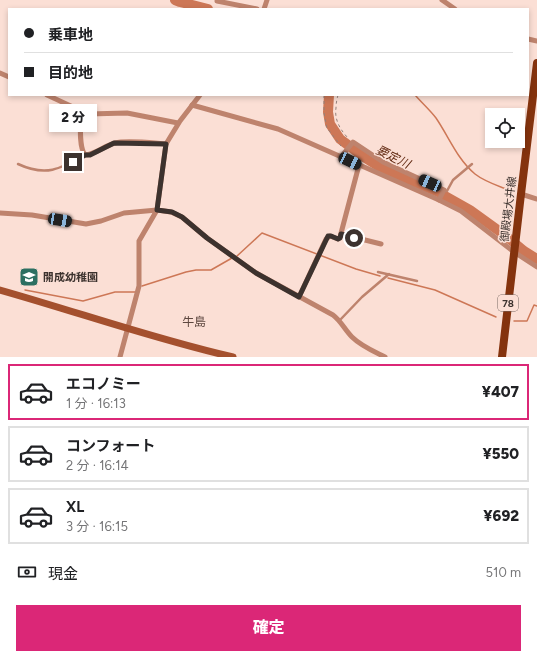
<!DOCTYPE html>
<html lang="ja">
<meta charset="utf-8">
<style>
:root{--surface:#fff;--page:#f2f2f2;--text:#202124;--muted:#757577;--line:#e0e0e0;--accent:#db2777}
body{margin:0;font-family:Figtree,"Noto Sans JP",sans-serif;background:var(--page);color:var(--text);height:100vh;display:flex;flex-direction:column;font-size:15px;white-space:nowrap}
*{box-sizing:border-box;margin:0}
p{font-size:13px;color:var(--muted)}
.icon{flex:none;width:22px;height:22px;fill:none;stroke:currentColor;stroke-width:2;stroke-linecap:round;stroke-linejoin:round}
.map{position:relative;height:357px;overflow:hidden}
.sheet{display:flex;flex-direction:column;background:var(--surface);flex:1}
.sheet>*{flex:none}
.hud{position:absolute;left:8px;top:8px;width:521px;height:88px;border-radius:0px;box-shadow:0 2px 6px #0003;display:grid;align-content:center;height:88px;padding:0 16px;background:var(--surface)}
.fabs{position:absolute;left:485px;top:108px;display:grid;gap:8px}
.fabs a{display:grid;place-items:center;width:40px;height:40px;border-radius:0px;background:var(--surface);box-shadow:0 2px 6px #0003;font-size:20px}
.end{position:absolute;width:18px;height:18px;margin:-9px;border:5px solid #3c322e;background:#fff;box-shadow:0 0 0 2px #fff}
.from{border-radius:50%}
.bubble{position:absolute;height:28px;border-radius:0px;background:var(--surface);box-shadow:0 2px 6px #0003;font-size:13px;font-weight:800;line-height:28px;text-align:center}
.car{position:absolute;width:12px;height:24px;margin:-12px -6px;border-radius:5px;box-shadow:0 0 3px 1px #0007;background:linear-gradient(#222 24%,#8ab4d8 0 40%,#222 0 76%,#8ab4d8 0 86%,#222 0)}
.hud b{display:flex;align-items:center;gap:14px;height:38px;font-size:15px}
.hud b+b{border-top:1px solid var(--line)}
.hud i{width:10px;height:10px;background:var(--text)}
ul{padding:7px 0 0;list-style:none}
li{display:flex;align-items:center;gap:12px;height:56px;margin:0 8px 6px;padding:0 8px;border:2px solid var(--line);border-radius:0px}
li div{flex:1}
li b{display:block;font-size:15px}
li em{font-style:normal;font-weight:800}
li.on{border-color:var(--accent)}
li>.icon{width:36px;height:36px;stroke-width:1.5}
.pay{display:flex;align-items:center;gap:10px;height:44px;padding:0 16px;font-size:15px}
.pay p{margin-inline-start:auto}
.primary-button{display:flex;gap:8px;margin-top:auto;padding:8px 16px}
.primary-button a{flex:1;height:46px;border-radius:0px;background:var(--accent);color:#fff;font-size:16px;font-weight:800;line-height:46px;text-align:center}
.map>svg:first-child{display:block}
</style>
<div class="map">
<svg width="537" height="357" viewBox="0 0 537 357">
<rect width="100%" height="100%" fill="#fbdfd5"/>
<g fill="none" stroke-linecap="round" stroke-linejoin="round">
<g stroke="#cd7756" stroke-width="1.5">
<path d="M 415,95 C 422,103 430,110 436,118 C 449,137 457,159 475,174 C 485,182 499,186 511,191"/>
<path d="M 237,256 L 262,233 L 356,269 L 380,276"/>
<path d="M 388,278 L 435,290 L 496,317"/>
<path d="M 142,286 L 186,272 L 196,270 L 211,270 L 232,258"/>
<path d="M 25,290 L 83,301 L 115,292 L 135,292"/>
<path d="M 514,321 L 527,321 L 534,305 L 537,306"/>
</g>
<g stroke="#cd7756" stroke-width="10">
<path d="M 175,0 L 180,2 L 208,9"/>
<path d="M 329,95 L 328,112 L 330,124 L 340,139 L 364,157 L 383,169 L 438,192 L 470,210 L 506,236 L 524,251 L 537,259"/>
</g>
<g stroke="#93817a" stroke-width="1" stroke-dasharray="3 3" stroke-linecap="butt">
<path d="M 324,95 L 324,113 L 327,128 L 341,146"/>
<path d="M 338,95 C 337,99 336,103 336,108 C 334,120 341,131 349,139"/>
</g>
<g stroke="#be836d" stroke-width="2.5">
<path d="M 18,164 C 46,177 60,169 85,155"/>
<path d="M 444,190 L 447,191 L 453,180 L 472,164"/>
<path d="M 378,272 L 417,281"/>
<path d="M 340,320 L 362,297 L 389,274"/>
</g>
<g stroke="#be836d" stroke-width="5">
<path d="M 442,0 L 455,9"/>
<path d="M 217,1 L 257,9"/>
<path d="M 264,9 L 267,0"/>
<path d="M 528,39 L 537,41"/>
<path d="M 0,73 L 9,77"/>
<path d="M 47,95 L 88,114 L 127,113 L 178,123"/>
<path d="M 192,105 L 278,129 L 439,200 L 461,211 L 514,252 L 537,267"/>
<path d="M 81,111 C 81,122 78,146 85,155 C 96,154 104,146 115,143 C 127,140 152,143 166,144"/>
<path d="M 341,157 L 353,142 L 383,162 L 444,190 L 439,200"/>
<path d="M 521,194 L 537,199"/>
<path d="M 0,213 L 32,215 L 86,224 L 101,221 L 124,213 L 157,210 L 171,212 L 182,217 L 207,238 L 256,273 L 333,315 C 341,321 345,330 352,337 C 361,346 373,351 385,357"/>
<path d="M 341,234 L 381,244"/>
<path d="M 299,297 L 326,239 L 330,236 L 338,239 L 340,237 L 359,165"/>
<path d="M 120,357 L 139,286 L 139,241 L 157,210 L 166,144 L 180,121 L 200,95"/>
</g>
<path stroke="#a4502e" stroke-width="7" d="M 0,290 C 78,312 154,339 233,357"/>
<path stroke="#84330e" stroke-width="8" d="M 502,357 L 521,194 L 537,63"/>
</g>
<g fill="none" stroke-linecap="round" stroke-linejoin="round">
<path stroke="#3c322e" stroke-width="5" d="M 73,162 L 85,155 L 90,155 L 114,143 L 166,144 L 157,210 L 172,212 L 182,217 L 207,238 L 256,273 L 299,297 L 328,236 L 331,236 L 338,239 L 340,238 L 341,234 L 354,238"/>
</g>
<defs>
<g id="school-square" transform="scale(1)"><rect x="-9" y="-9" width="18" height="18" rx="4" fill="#2c6f61" stroke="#fbdfd5"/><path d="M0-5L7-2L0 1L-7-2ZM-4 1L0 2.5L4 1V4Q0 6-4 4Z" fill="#fff"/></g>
</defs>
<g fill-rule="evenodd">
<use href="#school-square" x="29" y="277"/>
</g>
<g text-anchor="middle" stroke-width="3" stroke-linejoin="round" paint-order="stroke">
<rect fill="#fbdfd5" stroke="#756660" stroke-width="1" x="498" y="295" width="20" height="16" rx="3"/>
<g font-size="10" font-weight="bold" fill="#3c322e">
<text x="508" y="307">78</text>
</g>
<g font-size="11" fill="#3c322e" stroke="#fbdfd5">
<text transform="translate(508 209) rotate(-83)" y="4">御殿場大井線</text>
</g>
<g font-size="11" font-weight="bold" fill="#3c322e" stroke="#fbdfd5" text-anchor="start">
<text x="43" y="281">開成幼稚園</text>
</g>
<g font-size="12" font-style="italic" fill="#5f270f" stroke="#fbdfd5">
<text transform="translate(393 157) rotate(26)" y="4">要定川</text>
</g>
<g font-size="12" fill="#5e4840" stroke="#fbdfd5">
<text x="194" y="326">牛島</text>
</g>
</g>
</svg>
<div class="fabs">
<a><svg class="icon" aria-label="locate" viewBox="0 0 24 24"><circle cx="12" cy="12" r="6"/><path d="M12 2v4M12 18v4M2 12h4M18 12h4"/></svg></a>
</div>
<i class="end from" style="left:354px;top:238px"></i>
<i class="end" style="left:73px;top:162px"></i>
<div class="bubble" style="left:49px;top:104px;width:48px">2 分</div>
<i class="car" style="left:350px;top:161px;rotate:115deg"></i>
<i class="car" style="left:430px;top:183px;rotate:294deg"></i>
<i class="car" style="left:60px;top:220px;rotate:100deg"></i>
<div class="hud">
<b><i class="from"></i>乗車地</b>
<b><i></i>目的地</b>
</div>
</div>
<section class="sheet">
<ul>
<li class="on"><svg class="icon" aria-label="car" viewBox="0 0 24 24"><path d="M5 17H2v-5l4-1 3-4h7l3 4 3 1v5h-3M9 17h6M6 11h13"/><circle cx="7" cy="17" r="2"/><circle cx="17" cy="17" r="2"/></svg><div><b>エコノミー</b><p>1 分 · 16:13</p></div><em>¥407</em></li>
<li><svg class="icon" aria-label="car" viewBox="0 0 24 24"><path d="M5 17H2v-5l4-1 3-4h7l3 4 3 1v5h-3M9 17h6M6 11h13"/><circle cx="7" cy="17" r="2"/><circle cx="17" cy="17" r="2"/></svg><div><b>コンフォート</b><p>2 分 · 16:14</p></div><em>¥550</em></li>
<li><svg class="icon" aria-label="car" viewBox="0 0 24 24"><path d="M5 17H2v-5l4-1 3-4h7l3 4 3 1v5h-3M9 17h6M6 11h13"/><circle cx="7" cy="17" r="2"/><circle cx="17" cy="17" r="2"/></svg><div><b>XL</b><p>3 分 · 16:15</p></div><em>¥692</em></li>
</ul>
<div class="pay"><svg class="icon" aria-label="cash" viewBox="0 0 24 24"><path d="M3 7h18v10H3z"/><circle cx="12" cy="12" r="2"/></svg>現金<p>510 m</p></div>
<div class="primary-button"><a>確定</a></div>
</section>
